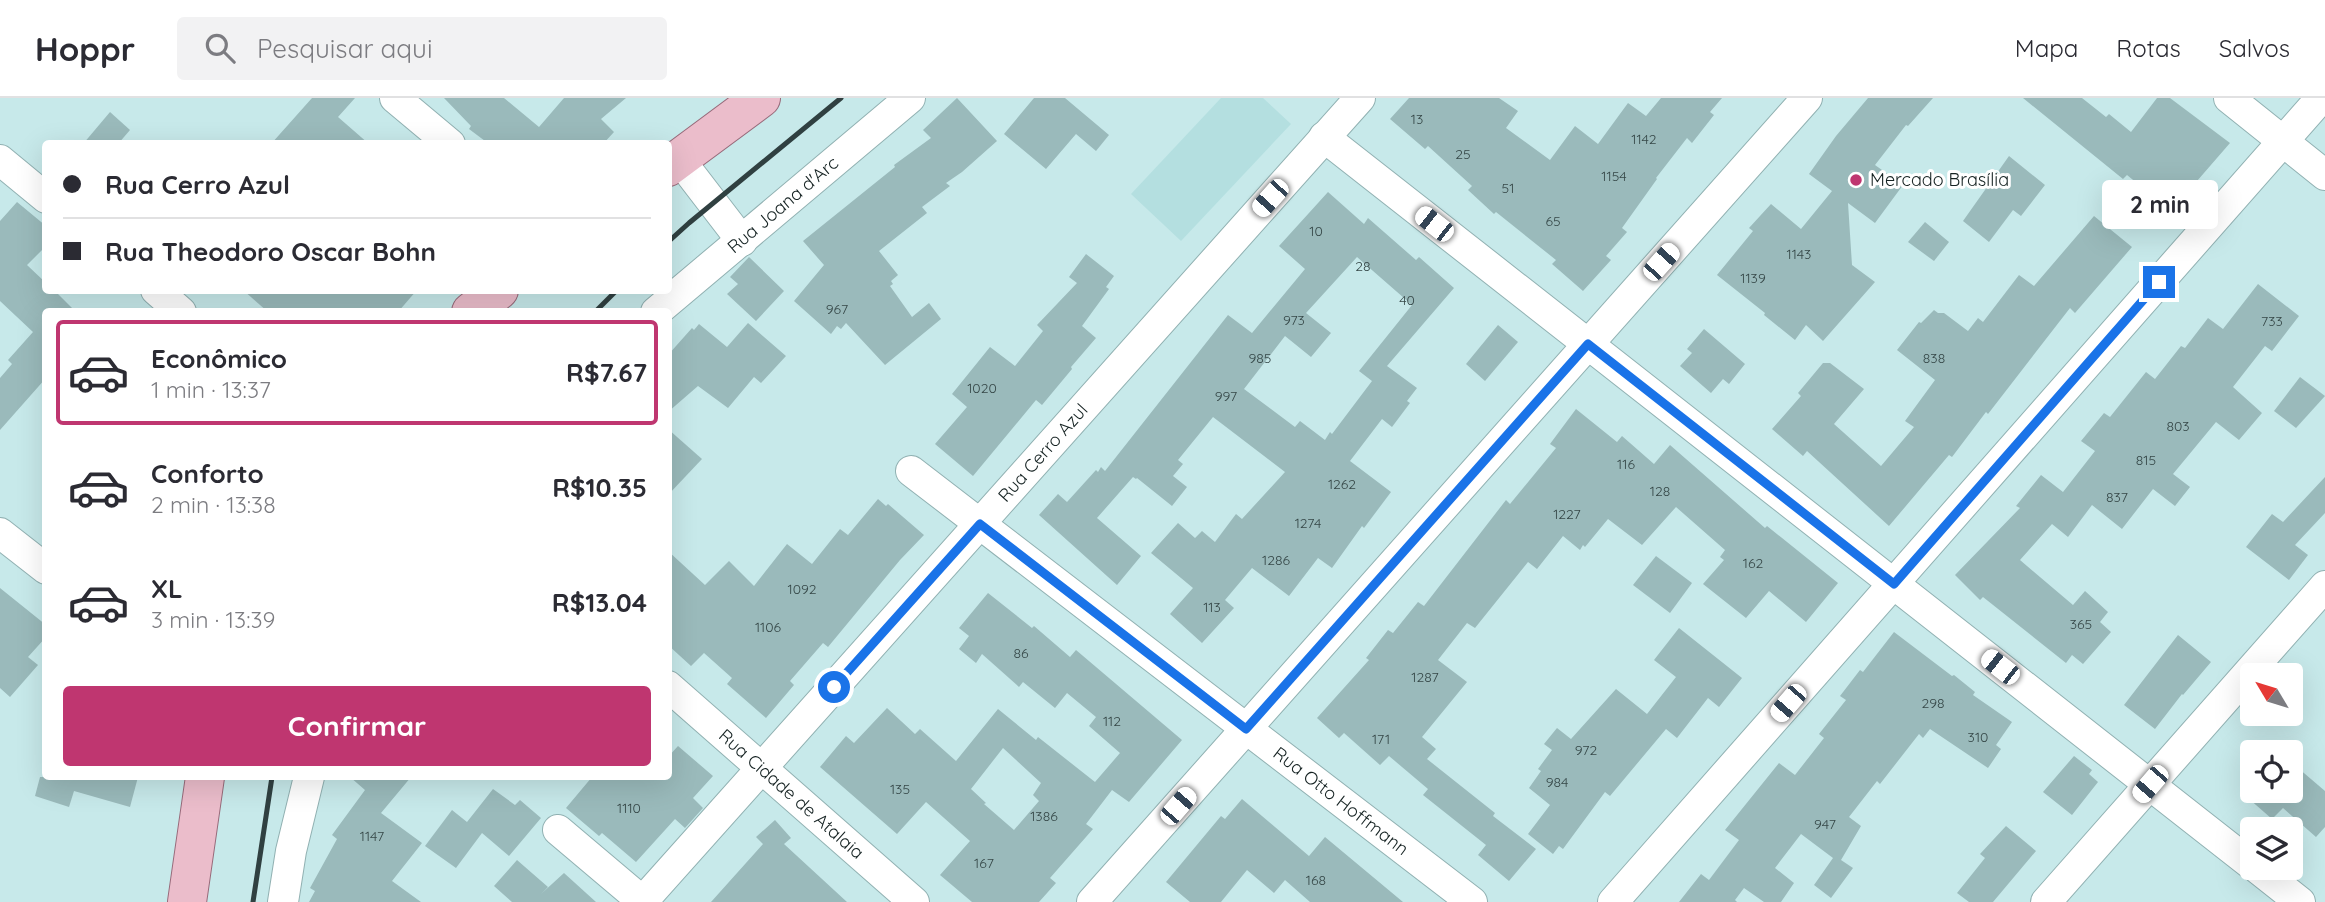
<!DOCTYPE html>
<html lang="pt">
<meta charset="utf-8">
<style>
:root{--surface:#fff;--page:#f2f2f3;--text:#2b2b33;--muted:#7c7c81;--line:#e1e1e2;--accent:#bf3670}
body{margin:0;font-family:Quicksand,sans-serif;background:var(--page);color:var(--text);height:100vh;display:flex;flex-direction:column;font-size:26px;white-space:nowrap}
*{box-sizing:border-box;margin:0}
p{font-size:23px;color:var(--muted)}
.icon{flex:none;width:38px;height:38px;fill:none;stroke:currentColor;stroke-width:2;stroke-linecap:round;stroke-linejoin:round}
.map{position:relative;flex:1;overflow:hidden}
.drawer{position:absolute;left:42px;top:210px;width:630px;height:472px;display:flex;flex-direction:column;background:var(--surface);border-radius:7px;box-shadow:0 7px 28px #0002}
.drawer>*{flex:none}
.banner{position:absolute;left:42px;top:42px;width:630px;height:154px;border-radius:7px;box-shadow:0 7px 28px #0002;display:grid;align-content:center;height:154px;padding:0 21px;background:var(--surface)}
.needle{width:46px;rotate:308deg}
.fabs{position:absolute;left:2240px;top:565px;display:grid;gap:14px}
.fabs a{display:grid;place-items:center;width:63px;height:63px;border-radius:7px;background:var(--surface);box-shadow:0 7px 28px #0002;font-size:35px}
.end{position:absolute;width:32px;height:32px;margin:-16px;border:9px solid #1a73e8;background:#fff;box-shadow:0 0 0 4px #fff}
.from{border-radius:50%}
.bubble{position:absolute;height:49px;border-radius:7px;background:var(--surface);box-shadow:0 7px 28px #0002;font-size:23px;font-weight:700;line-height:49px;text-align:center}
.car{position:absolute;width:21px;height:42px;margin:-21px -10px;border-radius:9px;box-shadow:0 0 5px 2px #0007;background:linear-gradient(#fff 24%,#345 0 40%,#fff 0 76%,#345 0 86%,#fff 0)}
.banner b{display:flex;align-items:center;gap:24px;height:66px;font-size:26px}
.banner b+b{border-top:2px solid var(--line)}
.banner i{width:18px;height:18px;background:var(--text)}
ul{padding:12px 0 0;list-style:none}
li{display:flex;align-items:center;gap:21px;height:105px;margin:0 14px 10px;padding:0 7px;border:4px solid transparent;border-radius:7px}
li div{flex:1}
li b{display:block;font-size:26px}
li em{font-style:normal;font-weight:700}
li.selected{border-color:var(--accent)}
li>.icon{width:63px;height:63px;stroke-width:1.5}
.button{display:flex;gap:14px;margin-top:auto;padding:14px 21px}
.button a{flex:1;height:80px;border-radius:7px;background:var(--accent);color:#fff;font-size:28px;font-weight:700;line-height:80px;text-align:center}
header{display:flex;align-items:center;gap:42px;box-sizing:border-box;height:98px;padding:0 35px;background:var(--surface);border-bottom:2px solid var(--line)}
header strong{font-size:33px}
nav{display:flex;gap:38px;margin-inline-start:auto;font-size:24px}
.search{width:490px;height:63px;background:var(--page);display:flex;align-items:center;gap:18px;box-sizing:border-box;padding:0 24px;border-radius:7px;color:var(--muted);font-size:26px}
.map>svg:first-child{display:block}
</style>
<header>
<strong>Hoppr</strong>
<div class="search"><svg class="icon" aria-label="search" viewBox="0 0 24 24"><circle cx="10" cy="10" r="6"/><path d="M15 15l6 6"/></svg>Pesquisar aqui</div>
<nav><a>Mapa</a><a>Rotas</a><a>Salvos</a></nav>
</header>
<div class="map">
<svg width="2325" height="804" viewBox="0 0 2325 804">
<rect width="100%" height="100%" fill="#c7e9ea"/>
<path fill="#b4dfe0" d="M 1221,0 L 1263,0 L 1291,26 L 1181,143 L 1131,96 Z"/>
<g fill="#9ababb" fill-rule="evenodd">
<path d="M 312,0 L 355,0 L 338,19 L 369,46 L 271,46 Z"/>
<path d="M 444,0 L 504,0 L 539,29 L 564,0 L 626,0 L 601,21 L 614,34 L 603,46 L 489,46 L 469,31 L 471,28 Z"/>
<path d="M 957,0 L 997,43 L 962,74 L 946,85 L 950,88 L 922,109 L 927,115 L 879,153 L 898,177 L 891,183 L 893,186 L 890,188 L 912,219 L 929,205 L 941,221 L 885,267 L 846,225 L 841,231 L 837,228 L 831,236 L 794,203 L 824,167 L 803,143 L 895,69 L 894,67 L 931,40 L 923,32 Z"/>
<path d="M 1034,0 L 1065,0 L 1109,37 L 1096,53 L 1076,36 L 1046,71 L 1004,36 Z"/>
<path d="M 1409,0 L 1499,0 L 1518,13 L 1506,30 L 1550,62 L 1575,28 L 1598,46 L 1628,5 L 1646,18 L 1661,0 L 1722,0 L 1710,14 L 1714,17 L 1692,45 L 1687,40 L 1656,80 L 1657,81 L 1622,130 L 1627,134 L 1606,158 L 1611,162 L 1583,193 L 1552,166 L 1556,162 L 1496,114 L 1494,116 L 1468,92 L 1472,88 L 1428,48 L 1425,51 L 1390,21 Z"/>
<path d="M 1868,0 L 1933,0 L 1908,28 L 1906,27 L 1875,67 L 1903,87 L 1875,125 L 1848,105 L 1852,167 L 1875,184 L 1823,243 L 1806,227 L 1795,242 L 1764,217 L 1765,215 L 1717,177 L 1753,133 L 1749,130 L 1771,106 L 1801,131 L 1832,93 L 1809,76 L 1836,38 Z"/>
<path d="M 2023,0 L 2082,0 L 2106,19 L 2109,16 L 2131,34 L 2157,0 L 2170,0 L 2230,45 L 2171,113 L 2127,77 L 2123,81 Z"/>
<path d="M 110,14 L 130,32 L 118,46 L 83,46 Z"/>
<path d="M 2009,58 L 2045,87 L 2021,118 L 2013,112 L 1989,144 L 1963,123 Z"/>
<path d="M 1328,94 L 1364,126 L 1368,120 L 1416,162 L 1419,159 L 1454,190 L 1387,268 L 1417,290 L 1407,303 L 1410,305 L 1392,329 L 1382,321 L 1350,363 L 1391,394 L 1364,430 L 1362,428 L 1332,470 L 1318,460 L 1289,498 L 1252,470 L 1225,502 L 1234,510 L 1202,545 L 1170,516 L 1193,490 L 1151,455 L 1178,425 L 1195,440 L 1202,433 L 1215,444 L 1236,416 L 1242,421 L 1285,374 L 1268,361 L 1213,319 L 1178,362 L 1183,366 L 1173,378 L 1187,389 L 1172,408 L 1137,380 L 1136,381 L 1133,379 L 1097,420 L 1141,458 L 1117,487 L 1039,417 L 1058,396 L 1067,404 L 1096,372 L 1098,374 L 1101,369 L 1105,373 L 1228,217 L 1252,235 L 1305,171 L 1279,148 ZM 1357,159 L 1412,207 L 1359,273 L 1372,283 L 1332,336 L 1330,334 L 1325,342 L 1300,323 L 1295,329 L 1244,291 L 1285,238 L 1311,259 L 1331,235 L 1306,215 Z"/>
<path d="M 17,104 L 46,128 L 46,148 L 27,167 L 46,185 L 46,192 L 54,192 L 76,214 L 46,214 L 46,280 L 0,332 L 0,280 L 12,266 L 8,262 L 33,234 L 0,203 L 0,123 Z"/>
<path d="M 2094,118 L 2132,149 L 2075,215 L 2070,210 L 1988,316 L 1986,314 L 1952,359 L 1949,357 L 1889,428 L 1807,353 L 1803,358 L 1772,331 L 1801,298 L 1798,295 L 1823,265 L 1830,265 L 1864,291 L 1834,326 L 1881,368 L 1914,329 L 1905,323 L 1935,282 L 1897,252 L 1919,224 L 1921,225 L 1934,212 L 1938,215 L 1944,215 L 1968,233 L 1978,220 L 1983,224 L 2019,177 L 2034,188 Z"/>
<path d="M 1925,124 L 1949,144 L 1934,163 L 1908,144 Z"/>
<path d="M 1086,156 L 1114,178 L 1106,189 L 1109,191 L 1082,228 L 1096,240 L 1071,269 L 1072,271 L 1042,307 L 1036,302 L 973,378 L 935,346 L 967,309 L 952,296 L 990,249 L 1015,268 L 1043,233 L 1037,227 L 1077,185 L 1069,179 Z"/>
<path d="M 749,159 L 784,193 L 756,223 L 727,196 L 738,186 L 730,179 Z"/>
<path d="M 2258,186 L 2299,218 L 2272,253 L 2265,248 L 2233,289 L 2262,315 L 2239,342 L 2216,324 L 2173,376 L 2190,389 L 2175,408 L 2153,391 L 2122,431 L 2092,407 L 2068,439 L 2052,426 L 2020,462 L 2073,507 L 2085,493 L 2108,514 L 2100,524 L 2111,534 L 2083,566 L 2072,557 L 2066,565 L 1983,499 L 1980,502 L 1955,477 L 2020,410 L 2016,408 L 2041,377 L 2063,394 L 2095,353 L 2081,343 L 2104,315 L 2110,319 L 2146,274 L 2155,281 L 2181,248 L 2185,250 L 2208,220 L 2223,231 Z"/>
<path d="M 243,192 L 417,192 L 398,214 L 268,214 Z"/>
<path d="M 748,225 L 786,258 L 761,285 L 754,279 L 728,310 L 698,288 L 668,314 L 668,257 L 692,230 L 694,232 L 699,226 L 727,249 Z"/>
<path d="M 1498,227 L 1518,244 L 1485,283 L 1466,266 Z"/>
<path d="M 1704,231 L 1745,266 L 1729,286 L 1723,281 L 1711,295 L 1680,268 L 1692,255 L 1687,251 Z"/>
<path d="M 2300,279 L 2325,298 L 2296,330 L 2274,313 Z"/>
<path d="M 1576,311 L 1617,344 L 1622,338 L 1654,366 L 1670,347 L 1765,430 L 1767,428 L 1838,485 L 1806,524 L 1769,493 L 1746,520 L 1703,486 L 1724,462 L 1720,459 L 1725,452 L 1676,409 L 1642,447 L 1608,421 L 1585,449 L 1583,447 L 1580,452 L 1563,438 L 1537,471 L 1528,464 L 1475,530 L 1467,525 L 1438,562 L 1467,584 L 1422,639 L 1436,651 L 1427,661 L 1495,715 L 1493,718 L 1536,751 L 1509,783 L 1478,757 L 1486,747 L 1423,697 L 1428,691 L 1389,658 L 1380,667 L 1344,635 L 1339,640 L 1317,620 L 1369,562 L 1366,560 L 1388,532 L 1393,535 L 1418,504 L 1424,508 L 1506,402 L 1510,406 L 1556,350 L 1550,346 Z"/>
<path d="M 668,331 L 702,361 L 668,397 Z"/>
<path d="M 2325,379 L 2325,415 L 2295,447 L 2308,457 L 2289,482 L 2246,449 L 2272,416 L 2283,424 Z"/>
<path d="M 878,401 L 886,408 L 888,406 L 924,437 L 900,462 L 828,549 L 823,545 L 790,583 L 794,587 L 766,620 L 727,586 L 732,580 L 704,555 L 691,568 L 668,547 L 668,453 L 705,487 L 729,463 L 754,488 L 787,446 L 812,466 L 840,431 L 848,437 Z"/>
<path d="M 1656,458 L 1692,485 L 1670,515 L 1633,487 Z"/>
<path d="M 0,490 L 46,527 L 46,539 L 28,559 L 38,567 L 10,599 L 0,590 Z"/>
<path d="M 988,495 L 1032,530 L 1034,528 L 1070,559 L 1076,552 L 1182,642 L 1129,704 L 1112,692 L 1086,726 L 1093,731 L 1050,780 L 1056,785 L 1039,804 L 972,804 L 940,777 L 970,743 L 926,704 L 897,736 L 820,669 L 846,638 L 854,645 L 887,610 L 915,636 L 920,631 L 956,663 L 998,611 L 1036,642 L 1038,639 L 1095,684 L 1120,655 L 1089,628 L 1096,619 L 1067,595 L 1055,610 L 1023,584 L 1019,589 L 982,556 L 976,565 L 959,551 L 969,538 L 959,530 ZM 1003,650 L 1041,685 L 1033,697 L 1039,703 L 1014,732 L 984,706 L 986,705 L 971,691 Z"/>
<path d="M 1679,530 L 1742,580 L 1719,609 L 1708,600 L 1677,640 L 1666,631 L 1610,698 L 1605,694 L 1563,751 L 1559,748 L 1553,756 L 1528,736 L 1550,707 L 1529,690 L 1541,673 L 1538,671 L 1552,652 L 1544,646 L 1557,630 L 1571,641 L 1616,591 L 1647,616 L 1676,579 L 1654,562 Z"/>
<path d="M 1894,534 L 1952,578 L 1954,577 L 1975,594 L 1973,597 L 2012,624 L 1996,647 L 2001,651 L 1988,670 L 1930,631 L 1923,640 L 1919,636 L 1880,686 L 1877,683 L 1849,719 L 1861,728 L 1841,762 L 1853,770 L 1831,800 L 1814,787 L 1833,760 L 1801,736 L 1775,770 L 1794,785 L 1781,804 L 1764,804 L 1744,790 L 1735,802 L 1737,804 L 1679,804 L 1701,776 L 1709,782 L 1739,742 L 1725,732 L 1779,665 L 1795,677 L 1824,640 L 1819,636 L 1846,602 L 1840,598 L 1860,572 L 1863,574 Z"/>
<path d="M 2178,537 L 2211,564 L 2183,597 L 2182,596 L 2155,631 L 2124,607 Z"/>
<path d="M 678,648 L 713,678 L 693,700 L 703,710 L 685,730 L 675,721 L 636,764 L 602,735 L 599,738 L 566,710 L 592,679 L 668,679 L 668,659 Z"/>
<path d="M 2074,658 L 2092,672 L 2089,676 L 2098,684 L 2072,717 L 2043,694 Z"/>
<path d="M 2291,664 L 2325,693 L 2325,729 L 2316,739 L 2283,710 L 2272,721 L 2240,693 L 2291,693 Z"/>
<path d="M 40,679 L 138,679 L 130,709 L 74,693 L 69,709 L 35,698 Z"/>
<path d="M 350,679 L 411,679 L 381,715 L 422,745 L 392,783 L 421,804 L 309,804 L 315,793 L 310,790 L 337,741 L 332,737 L 365,692 Z"/>
<path d="M 493,691 L 515,707 L 520,702 L 541,720 L 509,758 L 482,735 L 456,770 L 425,748 L 452,712 L 467,724 Z"/>
<path d="M 1242,701 L 1309,758 L 1325,739 L 1403,804 L 1310,804 L 1285,782 L 1274,795 L 1247,772 L 1221,804 L 1190,804 L 1166,784 L 1221,718 L 1225,721 Z"/>
<path d="M 775,722 L 791,740 L 784,746 L 847,804 L 711,804 L 763,746 L 756,739 Z"/>
<path d="M 2006,728 L 2036,753 L 1993,804 L 1969,804 L 1957,795 L 1985,760 L 1980,756 Z"/>
<path d="M 517,762 L 548,789 L 541,796 L 564,775 L 596,804 L 512,804 L 494,788 Z"/>
</g>
<g fill="none" stroke-linecap="round" stroke-linejoin="round">
<g stroke="#91b1b2" stroke-width="32">
<g id="minor">
<path d="M 395,0 L 450,46"/>
<path d="M 2229,0 L 2325,77"/>
<path d="M 1324,39 L 2252,767"/>
<path d="M 679,61 L 742,143"/>
<path d="M 0,62 L 46,100"/>
<path d="M 156,192 L 181,214"/>
<path id="s1" d="M 656,214 L 910,0"/>
<path id="s2" d="M 911,373 L 1472,804"/>
<path d="M 0,435 L 46,471"/>
<path id="s3" d="M 668,588 L 914,804"/>
<path d="M 558,732 L 642,803"/>
<path d="M 2257,770 L 2300,804"/>
<path d="M 283,804 L 291,753 L 309,679"/>
<path id="s4" d="M 642,804 L 1360,0"/>
<path d="M 1092,804 L 1807,0"/>
<path d="M 1613,804 L 2321,0"/>
<path d="M 2046,804 L 2325,488"/>
</g>
</g>
<g stroke="#976a7a" stroke-width="40">
<g id="major">
<path d="M 668,69 L 761,0"/>
<path d="M 471,214 L 499,192"/>
<path d="M 187,804 L 205,679"/>
</g>
</g>
<use href="#minor" stroke="#fff" stroke-width="30"/>
<use href="#major" stroke="#ebbdcb" stroke-width="38"/>
<g stroke="#304041" stroke-width="5">
<path d="M 668,144 L 689,125 L 841,0"/>
<path d="M 595,214 L 617,192"/>
<path d="M 253,804 L 272,679"/>
</g>
</g>
<g fill="none" stroke-linecap="round" stroke-linejoin="round">
<path stroke="#1a73e8" stroke-width="9" d="M 834,589 L 980,426 L 1246,631 L 1588,246 L 1894,486 L 2159,184"/>
</g>
<circle fill="#bf3670" stroke="#fff" stroke-width="2.5" cx="1856" cy="82" r="7"/>
<g text-anchor="middle" stroke-width="6" stroke-linejoin="round" paint-order="stroke">
<g font-size="14" fill="#364848">
<text x="1417" y="26">13</text>
<text x="1644" y="46">1142</text>
<text x="1463" y="61">25</text>
<text x="1614" y="83">1154</text>
<text x="1508" y="95">51</text>
<text x="1553" y="128">65</text>
<text x="1316" y="138">10</text>
<text x="1799" y="161">1143</text>
<text x="1363" y="173">28</text>
<text x="1753" y="185">1139</text>
<text x="1407" y="207">40</text>
<text x="837" y="216">967</text>
<text x="1294" y="227">973</text>
<text x="2272" y="228">733</text>
<text x="1260" y="265">985</text>
<text x="1934" y="265">838</text>
<text x="982" y="295">1020</text>
<text x="1226" y="303">997</text>
<text x="2178" y="333">803</text>
<text x="2146" y="367">815</text>
<text x="1626" y="371">116</text>
<text x="1342" y="391">1262</text>
<text x="1660" y="398">128</text>
<text x="2117" y="404">837</text>
<text x="1567" y="421">1227</text>
<text x="1308" y="430">1274</text>
<text x="1276" y="467">1286</text>
<text x="1753" y="470">162</text>
<text x="802" y="496">1092</text>
<text x="1212" y="514">113</text>
<text x="2081" y="531">365</text>
<text x="768" y="534">1106</text>
<text x="1021" y="560">86</text>
<text x="1425" y="584">1287</text>
<text x="1933" y="610">298</text>
<text x="1112" y="628">112</text>
<text x="1978" y="644">310</text>
<text x="1381" y="646">171</text>
<text x="1586" y="657">972</text>
<text x="1557" y="689">984</text>
<text x="900" y="696">135</text>
<text x="629" y="715">1110</text>
<text x="1044" y="723">1386</text>
<text x="1825" y="731">947</text>
<text x="372" y="743">1147</text>
<text x="984" y="770">167</text>
<text x="1316" y="787">168</text>
</g>
<g font-size="18" fill="#152222" stroke="#fff" text-anchor="start">
<text x="1870" y="88">Mercado Brasília</text>
</g>
<g font-size="18" fill="#152222" stroke="#fff">
<text dy="6" stroke="none"><textPath href="#s1" startOffset="166">Rua Joana d'Arc</textPath></text>
<text dy="6" stroke="none"><textPath href="#s4" startOffset="602">Rua Cerro Azul</textPath></text>
<text dy="6" stroke="none"><textPath href="#s3" startOffset="164">Rua Cidade de Atalaia</textPath></text>
<text dy="6" stroke="none"><textPath href="#s2" startOffset="542">Rua Otto Hoffmann</textPath></text>
</g>
</g>
</svg>
<div class="fabs">
<a><svg class="needle" viewBox="-14 -14 28 28"><path d="M0-13l5 13h-10z" fill="#e53935"/><path d="M0 13l5-13h-10z" fill="#7c7c81"/></svg></a>
<a><svg class="icon" aria-label="locate" viewBox="0 0 24 24"><circle cx="12" cy="12" r="6"/><path d="M12 2v4M12 18v4M2 12h4M18 12h4"/></svg></a>
<a><svg class="icon" aria-label="layers" viewBox="0 0 24 24"><path d="M12 4l9 5-9 5-9-5zM3 14l9 5 9-5"/></svg></a>
</div>
<i class="end from" style="left:834px;top:589px"></i>
<i class="end" style="left:2159px;top:184px"></i>
<div class="bubble" style="left:2102px;top:82px;width:116px">2 min</div>
<i class="car" style="left:1270px;top:100px;rotate:222deg"></i>
<i class="car" style="left:1434px;top:126px;rotate:308deg"></i>
<i class="car" style="left:1661px;top:164px;rotate:42deg"></i>
<i class="car" style="left:2000px;top:569px;rotate:308deg"></i>
<i class="car" style="left:1788px;top:605px;rotate:221deg"></i>
<i class="car" style="left:2150px;top:686px;rotate:221deg"></i>
<i class="car" style="left:1178px;top:708px;rotate:41deg"></i>
<div class="banner">
<b><i class="from"></i>Rua Cerro Azul</b>
<b><i></i>Rua Theodoro Oscar Bohn</b>
</div>
<section class="drawer">
<ul>
<li class="selected"><svg class="icon" aria-label="car" viewBox="0 0 24 24"><path d="M5 17H2v-5l4-1 3-4h7l3 4 3 1v5h-3M9 17h6M6 11h13"/><circle cx="7" cy="17" r="2"/><circle cx="17" cy="17" r="2"/></svg><div><b>Econômico</b><p>1 min · 13:37</p></div><em>R$7.67</em></li>
<li><svg class="icon" aria-label="car" viewBox="0 0 24 24"><path d="M5 17H2v-5l4-1 3-4h7l3 4 3 1v5h-3M9 17h6M6 11h13"/><circle cx="7" cy="17" r="2"/><circle cx="17" cy="17" r="2"/></svg><div><b>Conforto</b><p>2 min · 13:38</p></div><em>R$10.35</em></li>
<li><svg class="icon" aria-label="car" viewBox="0 0 24 24"><path d="M5 17H2v-5l4-1 3-4h7l3 4 3 1v5h-3M9 17h6M6 11h13"/><circle cx="7" cy="17" r="2"/><circle cx="17" cy="17" r="2"/></svg><div><b>XL</b><p>3 min · 13:39</p></div><em>R$13.04</em></li>
</ul>
<div class="button"><a>Confirmar</a></div>
</section>
</div>
